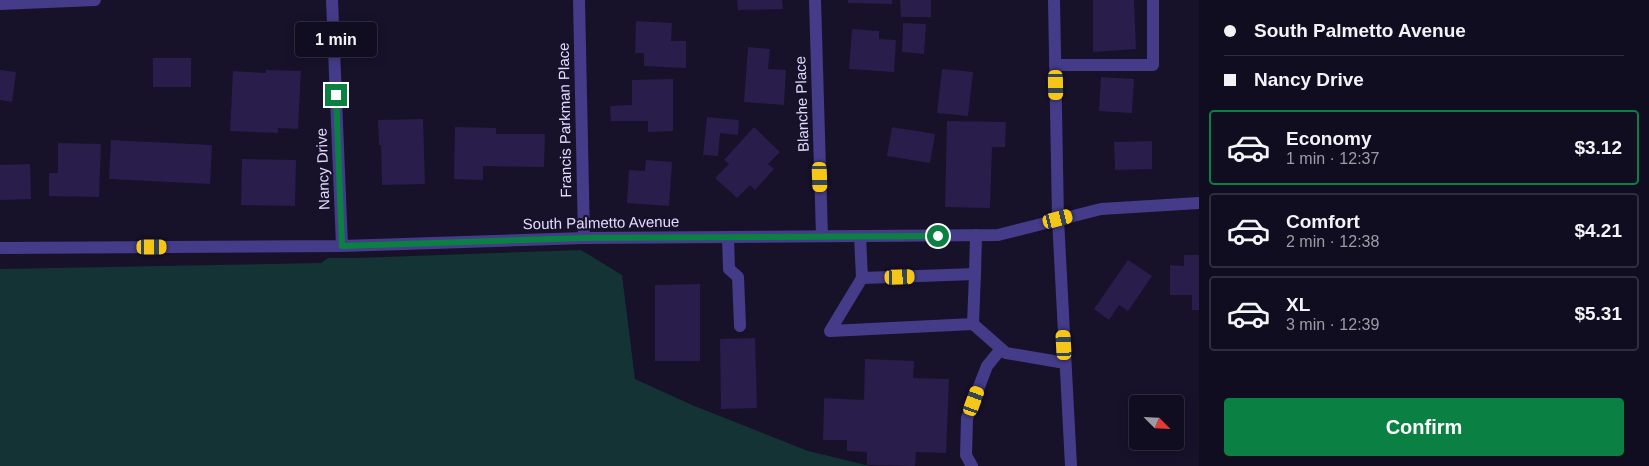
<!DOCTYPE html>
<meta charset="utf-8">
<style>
:root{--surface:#110d20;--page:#1e1b2d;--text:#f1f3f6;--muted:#9c9ca5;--line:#302d3e;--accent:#0b8043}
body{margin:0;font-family:Helvetica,sans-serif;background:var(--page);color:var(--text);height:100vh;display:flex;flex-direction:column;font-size:19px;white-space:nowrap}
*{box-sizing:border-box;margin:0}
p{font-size:16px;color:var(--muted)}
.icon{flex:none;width:28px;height:28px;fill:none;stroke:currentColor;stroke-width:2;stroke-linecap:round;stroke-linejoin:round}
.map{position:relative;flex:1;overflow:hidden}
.details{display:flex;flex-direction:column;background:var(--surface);width:450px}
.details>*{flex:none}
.top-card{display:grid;align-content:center;height:110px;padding:0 25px;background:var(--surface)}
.needle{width:32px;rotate:114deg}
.buttons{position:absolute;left:1129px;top:395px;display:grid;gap:10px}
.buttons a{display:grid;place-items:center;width:55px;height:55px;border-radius:5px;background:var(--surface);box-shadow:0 2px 12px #0003,0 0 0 1px var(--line);font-size:25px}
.end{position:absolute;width:22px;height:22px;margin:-11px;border:6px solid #0b8043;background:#fff;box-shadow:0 0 0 2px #fff}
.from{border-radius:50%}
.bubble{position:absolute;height:35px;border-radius:5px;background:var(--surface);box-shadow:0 2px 12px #0003,0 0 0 1px var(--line);font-size:16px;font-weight:700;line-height:35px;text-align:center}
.car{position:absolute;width:15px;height:30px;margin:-15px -8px;border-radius:6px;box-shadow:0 0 4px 1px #0007;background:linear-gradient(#f5c518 24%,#345 0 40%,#f5c518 0 76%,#345 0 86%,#f5c518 0)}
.top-card b{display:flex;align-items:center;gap:18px;height:48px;font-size:19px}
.top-card b+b{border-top:1px solid var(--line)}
.top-card i{width:12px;height:12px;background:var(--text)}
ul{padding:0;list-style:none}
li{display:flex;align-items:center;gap:15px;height:75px;margin:0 10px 8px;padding:0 15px;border:2px solid var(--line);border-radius:5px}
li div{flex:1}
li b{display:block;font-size:19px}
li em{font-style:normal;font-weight:700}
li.selected{border-color:var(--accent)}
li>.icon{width:45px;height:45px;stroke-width:1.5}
.cta{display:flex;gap:10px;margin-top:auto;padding:10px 25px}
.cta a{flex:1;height:58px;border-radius:5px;background:var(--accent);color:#fff;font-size:20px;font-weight:700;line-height:58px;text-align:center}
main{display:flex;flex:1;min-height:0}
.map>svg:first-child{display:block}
</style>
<main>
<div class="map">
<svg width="1199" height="466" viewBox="0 0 1199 466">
<rect width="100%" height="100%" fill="#17112a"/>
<path fill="#143334" d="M 581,250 L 622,275 L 635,379 L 692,405 L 808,451 L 870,466 L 0,466 L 0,269 L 321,263 L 328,258 L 355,258 Z"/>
<g fill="#291d4b">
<path d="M 737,0 L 782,0 L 783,9 L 738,10 Z"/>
<path d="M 848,0 L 892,0 L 892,4 L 848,3 Z"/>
<path d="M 900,0 L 931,0 L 931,17 L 901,17 Z"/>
<path d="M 1093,0 L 1134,0 L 1136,49 L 1093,52 Z"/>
<path d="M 636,21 L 672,23 L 671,41 L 686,41 L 686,68 L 644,66 L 644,53 L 635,53 Z"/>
<path d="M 903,23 L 926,24 L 924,54 L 902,52 Z"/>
<path d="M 852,29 L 879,31 L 879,39 L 896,40 L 894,72 L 849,69 Z"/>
<path d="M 748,47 L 770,49 L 768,69 L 786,70 L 784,105 L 744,102 Z"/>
<rect x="153" y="58" width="38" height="29"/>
<path d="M 942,69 L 973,72 L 968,116 L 937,113 Z"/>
<path d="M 0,70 L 16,72 L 12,102 L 0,100 Z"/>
<path d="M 266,70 L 301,71 L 298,129 L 278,128 L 278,133 L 230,131 L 233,71 L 266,73 Z"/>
<path d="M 1101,77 L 1134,79 L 1132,113 L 1099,111 Z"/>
<path d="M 673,79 L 673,131 L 648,132 L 648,121 L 611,121 L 610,106 L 632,105 L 632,80 Z"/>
<path d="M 707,117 L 739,120 L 738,135 L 720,133 L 718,156 L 703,155 Z"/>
<path d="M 423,119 L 425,184 L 382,185 L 381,145 L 379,145 L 378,120 Z"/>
<path d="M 947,121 L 1006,122 L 1005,147 L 992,147 L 990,208 L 945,207 Z"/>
<path d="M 455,127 L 496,128 L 496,134 L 545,134 L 544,167 L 483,166 L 483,180 L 454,179 Z"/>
<path d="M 754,127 L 780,152 L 768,164 L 774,169 L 755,190 L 750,185 L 737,198 L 715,178 L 729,164 L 724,160 Z"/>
<path d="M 892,127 L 935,134 L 930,163 L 887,156 Z"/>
<path d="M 111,140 L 212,145 L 210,184 L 109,179 Z"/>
<path d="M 1152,141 L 1152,169 L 1115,170 L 1114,142 Z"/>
<path d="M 58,143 L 101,144 L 99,197 L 49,196 L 49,173 L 58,173 Z"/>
<path d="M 242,159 L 296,160 L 295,206 L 241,205 Z"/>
<path d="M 646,160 L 672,162 L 669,206 L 627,203 L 629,170 L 645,171 Z"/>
<path d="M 30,164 L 31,199 L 0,200 L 0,165 Z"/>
<path d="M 1184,255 L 1199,255 L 1199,310 L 1192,310 L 1192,295 L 1170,295 L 1170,265 L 1184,266 Z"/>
<path d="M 1128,260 L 1152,276 L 1128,311 L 1119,305 L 1109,320 L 1094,309 Z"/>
<path d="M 700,284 L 700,361 L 655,361 L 655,285 Z"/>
<path d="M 755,338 L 757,408 L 721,409 L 720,339 Z"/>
<path d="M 865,359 L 914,361 L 913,378 L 949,379 L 946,453 L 916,452 L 915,466 L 867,465 L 867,452 L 847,451 L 847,440 L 823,440 L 824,398 L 864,400 Z"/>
</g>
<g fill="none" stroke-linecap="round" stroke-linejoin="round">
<g stroke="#443c89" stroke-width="12">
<path d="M 332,0 L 342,246"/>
<path d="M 579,0 L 584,238"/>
<path d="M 815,0 L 822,236"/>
<path d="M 1054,0 L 1058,219 L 1071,466"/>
<path d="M 0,4 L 95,0"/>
<path d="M 1055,65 L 1153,65 L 1153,0"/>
<path d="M 860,236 L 862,278 L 975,274 L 973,324 L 830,331 L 862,278"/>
<path d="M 728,237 L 729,269 L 738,277 L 740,326"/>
<path d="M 0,248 L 342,246 L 584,238 L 998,235 L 1101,209 L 1199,203"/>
<path d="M 975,274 L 976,235"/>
<path d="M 973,324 L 1006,353 L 1065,363"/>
<path d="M 972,466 L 966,455 L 967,418 L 987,366 L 1001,349"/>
</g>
</g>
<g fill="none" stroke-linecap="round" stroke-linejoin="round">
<path stroke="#0b8043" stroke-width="6" d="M 336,95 L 342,246 L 584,238 L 938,236"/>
</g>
<g text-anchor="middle" stroke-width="4.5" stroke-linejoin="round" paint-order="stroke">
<g font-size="15" fill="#e1daff" stroke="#17112a">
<text transform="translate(802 104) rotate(-92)" y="5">Blanche Place</text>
<text transform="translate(565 120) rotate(-91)" y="5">Francis Parkman Place</text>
<text transform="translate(323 169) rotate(-92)" y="5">Nancy Drive</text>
<text transform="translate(601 223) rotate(-1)" y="5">South Palmetto Avenue</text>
</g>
</g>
</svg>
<div class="buttons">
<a><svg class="needle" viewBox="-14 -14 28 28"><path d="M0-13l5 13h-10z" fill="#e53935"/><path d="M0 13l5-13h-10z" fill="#9c9ca5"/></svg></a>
</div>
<i class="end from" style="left:938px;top:236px"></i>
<i class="end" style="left:336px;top:95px"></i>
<div class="bubble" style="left:295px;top:22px;width:82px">1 min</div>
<i class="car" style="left:1056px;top:85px;rotate:179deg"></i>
<i class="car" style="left:820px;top:177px;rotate:178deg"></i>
<i class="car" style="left:1058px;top:219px;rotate:76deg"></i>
<i class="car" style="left:152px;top:247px;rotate:90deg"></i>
<i class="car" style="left:900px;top:277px;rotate:88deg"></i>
<i class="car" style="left:1064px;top:345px;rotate:357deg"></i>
<i class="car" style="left:974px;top:401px;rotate:20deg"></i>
</div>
<section class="details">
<div class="top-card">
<b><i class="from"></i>South Palmetto Avenue</b>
<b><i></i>Nancy Drive</b>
</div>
<ul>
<li class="selected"><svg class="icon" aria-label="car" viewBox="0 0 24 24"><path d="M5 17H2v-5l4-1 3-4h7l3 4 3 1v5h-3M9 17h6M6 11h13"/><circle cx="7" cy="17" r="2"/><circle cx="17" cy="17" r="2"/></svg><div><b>Economy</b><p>1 min · 12:37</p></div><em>$3.12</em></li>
<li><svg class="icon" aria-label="car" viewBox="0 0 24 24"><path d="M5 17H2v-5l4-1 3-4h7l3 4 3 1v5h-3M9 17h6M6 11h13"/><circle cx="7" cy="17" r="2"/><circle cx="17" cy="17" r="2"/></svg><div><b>Comfort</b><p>2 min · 12:38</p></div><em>$4.21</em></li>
<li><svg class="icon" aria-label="car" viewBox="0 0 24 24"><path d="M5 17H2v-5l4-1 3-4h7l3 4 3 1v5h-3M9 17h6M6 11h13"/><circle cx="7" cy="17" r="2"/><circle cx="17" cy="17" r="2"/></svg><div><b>XL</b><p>3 min · 12:39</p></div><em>$5.31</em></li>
</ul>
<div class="cta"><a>Confirm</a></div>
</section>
</main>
